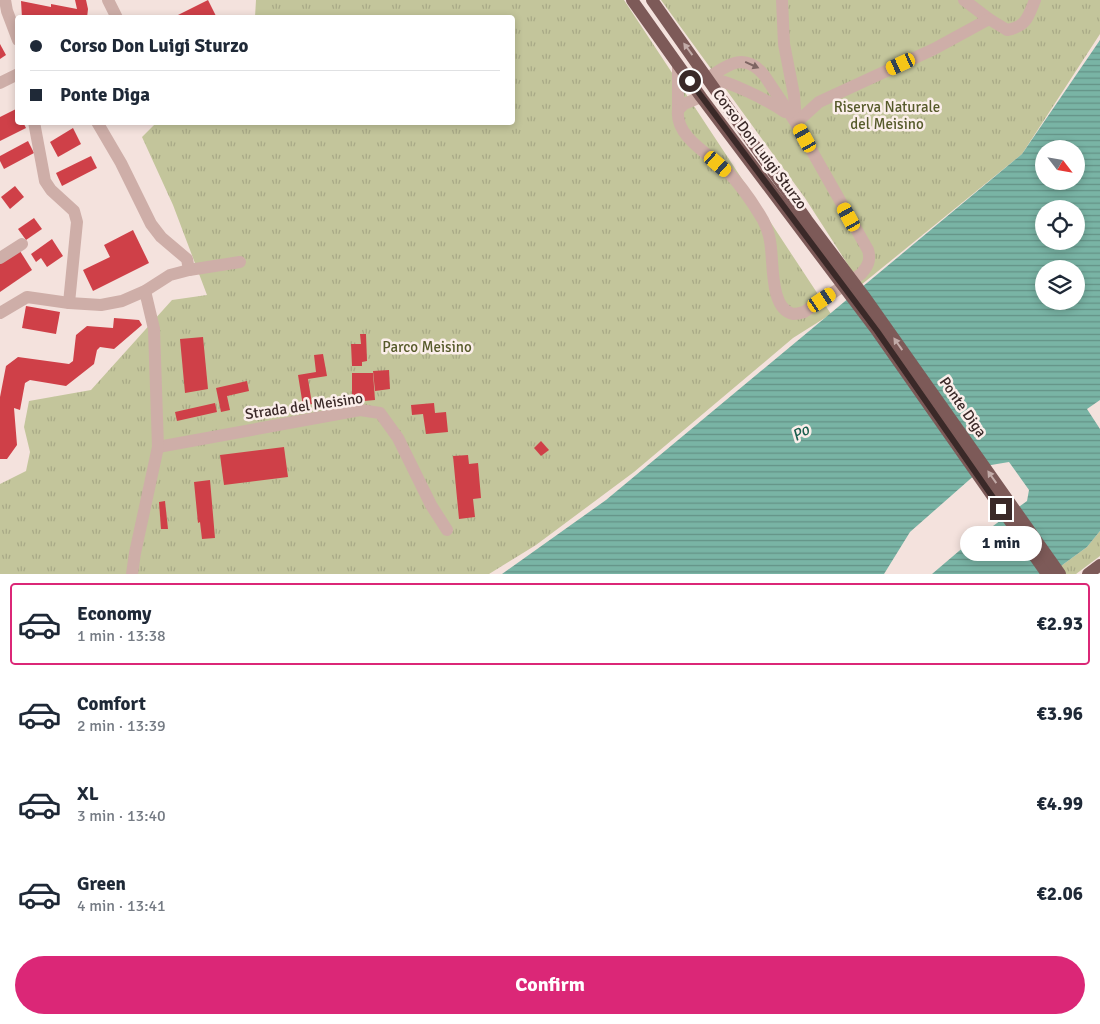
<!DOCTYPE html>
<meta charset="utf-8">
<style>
:root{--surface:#fff;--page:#f2f2f3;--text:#1f2937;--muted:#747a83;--line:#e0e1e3;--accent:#db2777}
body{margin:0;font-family:Signika,sans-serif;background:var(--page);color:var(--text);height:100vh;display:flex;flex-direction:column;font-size:19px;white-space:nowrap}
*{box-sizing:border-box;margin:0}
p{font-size:16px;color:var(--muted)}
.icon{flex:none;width:28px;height:28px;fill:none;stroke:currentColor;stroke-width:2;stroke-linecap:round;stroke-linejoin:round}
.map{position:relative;height:574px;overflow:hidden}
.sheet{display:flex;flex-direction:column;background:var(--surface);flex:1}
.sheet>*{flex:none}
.guide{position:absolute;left:15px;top:15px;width:500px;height:110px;border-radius:5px;box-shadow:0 2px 8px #0003;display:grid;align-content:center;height:110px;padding:0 15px;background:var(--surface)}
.needle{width:32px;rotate:121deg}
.controls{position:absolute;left:1035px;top:140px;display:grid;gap:10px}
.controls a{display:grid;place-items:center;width:50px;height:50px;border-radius:50%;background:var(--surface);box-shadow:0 2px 8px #0003;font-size:25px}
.end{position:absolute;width:22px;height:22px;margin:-11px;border:6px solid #3a2928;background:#fff;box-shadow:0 0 0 2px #fff}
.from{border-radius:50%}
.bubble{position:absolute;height:35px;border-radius:18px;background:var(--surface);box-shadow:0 2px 8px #0003;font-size:16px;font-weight:800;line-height:35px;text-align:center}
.car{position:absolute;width:15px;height:30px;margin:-15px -8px;border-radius:6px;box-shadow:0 0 4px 1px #0007;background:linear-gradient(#f5c518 24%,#345 0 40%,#f5c518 0 76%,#345 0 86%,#f5c518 0)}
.guide b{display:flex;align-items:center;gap:18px;height:48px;font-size:19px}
.guide b+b{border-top:1px solid var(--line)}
.guide i{width:12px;height:12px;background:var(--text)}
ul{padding:9px 0 0;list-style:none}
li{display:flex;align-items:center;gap:15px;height:82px;margin:0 10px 8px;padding:0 5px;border:2px solid transparent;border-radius:5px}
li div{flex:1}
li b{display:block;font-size:19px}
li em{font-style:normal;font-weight:800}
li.active{border-color:var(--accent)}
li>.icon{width:45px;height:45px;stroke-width:1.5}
.action{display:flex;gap:10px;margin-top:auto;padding:10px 15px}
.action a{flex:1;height:58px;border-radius:30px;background:var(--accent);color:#fff;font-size:20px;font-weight:800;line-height:58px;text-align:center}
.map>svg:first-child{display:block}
</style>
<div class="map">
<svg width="1100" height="574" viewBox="0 0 1100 574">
<defs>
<pattern id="park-tufts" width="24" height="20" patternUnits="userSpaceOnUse" patternTransform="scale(1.25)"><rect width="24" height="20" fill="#c3c59b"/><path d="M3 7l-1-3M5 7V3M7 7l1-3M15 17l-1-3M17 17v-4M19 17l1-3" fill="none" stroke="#a8a986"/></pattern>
<pattern id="water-rules" width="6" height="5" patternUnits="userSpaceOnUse" patternTransform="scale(1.25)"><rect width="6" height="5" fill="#79b4a5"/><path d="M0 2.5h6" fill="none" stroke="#649286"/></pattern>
</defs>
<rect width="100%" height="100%" fill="#f4e2dd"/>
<g fill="url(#park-tufts)">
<path d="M 256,0 L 624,0 L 831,314 L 793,338 L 634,472 L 536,545 L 489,574 L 0,574 L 0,484 L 26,471 L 30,452 L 24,427 L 29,401 L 91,390 L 172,300 L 207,295 L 173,205 L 142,137 L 156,123 L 512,122 L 512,18 L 255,17 Z"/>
<path d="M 661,0 L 1100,0 L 1100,34 L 1022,154 L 861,285 L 805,198 Z"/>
<path d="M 1100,531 L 1100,556 L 1076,574 L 1050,574 L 1087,547 Z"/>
</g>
<path fill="url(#water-rules)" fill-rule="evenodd" d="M 1100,40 L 1100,400 L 1087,409 L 1100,429 L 1100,531 L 1087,547 L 1050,574 L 932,574 L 959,551 L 1027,501 L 1029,490 L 1009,462 L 985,466 L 910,532 L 884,574 L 502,574 L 606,500 L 1022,154 ZM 1044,149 L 1076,149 L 1076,181 L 1044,181 ZM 1044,209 L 1076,209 L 1076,241 L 1044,241 ZM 1044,269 L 1076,269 L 1076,301 L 1044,301 Z"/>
<g fill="#cf4048">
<path d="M 75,0 L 86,0 L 88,9 L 87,18 L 22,18 L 21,1 L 51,7 L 51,4 L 77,9 Z"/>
<path d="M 208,0 L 217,18 L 172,18 Z"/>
<path d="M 0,44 L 6,55 L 0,59 Z"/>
<path d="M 16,109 L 18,122 L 23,122 L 26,128 L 0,141 L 0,117 Z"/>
<path d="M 73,128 L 81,144 L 58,157 L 50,142 Z"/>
<path d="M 28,141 L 34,153 L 4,169 L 0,161 L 0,156 Z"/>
<path d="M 91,156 L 97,168 L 62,186 L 56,173 Z"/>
<path d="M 15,186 L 24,197 L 10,209 L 1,197 Z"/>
<path d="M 34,218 L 42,229 L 26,240 L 18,229 Z"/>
<path d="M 133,230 L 149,263 L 93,291 L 83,270 L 110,257 L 104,245 Z"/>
<path d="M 52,239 L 63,256 L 47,267 L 41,258 L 36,262 L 31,254 Z"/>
<path d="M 20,251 L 32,270 L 0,292 L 0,264 Z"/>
<path d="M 26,306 L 60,312 L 56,334 L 22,328 Z"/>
<path d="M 114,318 L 139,320 L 142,325 L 114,349 L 100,347 L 97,350 L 94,364 L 66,386 L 30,380 L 25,383 L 20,410 L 14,408 L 17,445 L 7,459 L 0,459 L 0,397 L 6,366 L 18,357 L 69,364 L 73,361 L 76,335 L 87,326 L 113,328 Z"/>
<path d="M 360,334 L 366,334 L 367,361 L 362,362 L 362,366 L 352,366 L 351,344 L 361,344 Z"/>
<path d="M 203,337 L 208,389 L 185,393 L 180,339 Z"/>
<path d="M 323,354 L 327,376 L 308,379 L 312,404 L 303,406 L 298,375 L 316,372 L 314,355 Z"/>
<path d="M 389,370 L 390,389 L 375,391 L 373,371 Z"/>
<path d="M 352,373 L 373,373 L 375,400 L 352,402 Z"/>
<path d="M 247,381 L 249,391 L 227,396 L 230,410 L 221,412 L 216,388 Z"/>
<path d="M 215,403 L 217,412 L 177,421 L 175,412 Z"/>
<path d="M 434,403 L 435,413 L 446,412 L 448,432 L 426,434 L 423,414 L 412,415 L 411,405 Z"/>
<path d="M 541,441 L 549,450 L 541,456 L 534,448 Z"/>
<path d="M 284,447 L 288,477 L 224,485 L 220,455 Z"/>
<path d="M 468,455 L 469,464 L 478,463 L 481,498 L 473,499 L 475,517 L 459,519 L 453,456 Z"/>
<path d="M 210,480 L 215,538 L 202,539 L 200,522 L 198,523 L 194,482 Z"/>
<path d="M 165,501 L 168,529 L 161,529 L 159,502 Z"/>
</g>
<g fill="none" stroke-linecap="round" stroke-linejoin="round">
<g stroke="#ceaea8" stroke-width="12">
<path d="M 5,0 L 7,11 L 18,40"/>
<path d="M 108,0 L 117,18"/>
<path d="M 782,0 L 784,44 L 794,95 L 796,123"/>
<path d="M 964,0 L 989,19"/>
<path d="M 678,65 L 678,110 L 684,104 L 701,97"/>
<path d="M 708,78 C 730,81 767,100 785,112"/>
<path d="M 0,83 L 18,74"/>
<path d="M 678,110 C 675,137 709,154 726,170 C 740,184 753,203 763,220 C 766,226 769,234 770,241 C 774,260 769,309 793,314 C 796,314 801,313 804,312 L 861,274 C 868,266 871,260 868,250 L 796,123 L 764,75 C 745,52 729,64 708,78"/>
<path d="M 34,122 L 45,181 L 51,190 L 74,211 L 77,222 L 69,303"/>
<path d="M 796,123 L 819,102 L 934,49 L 989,19 L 1007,30 C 1027,26 1028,17 1035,0"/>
<path d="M 0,258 L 22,244"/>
<path d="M 189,270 L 240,262"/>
<path d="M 0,313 L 27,297 L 69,303 L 101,305 L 122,301 L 145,291 L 170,275 L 189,270 L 187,259 L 161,237 L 151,224 L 121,163 L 97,122"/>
<path d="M 158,447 L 360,410 L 380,413 L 398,438 L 431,505 L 447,530"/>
<path d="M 132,574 L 135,553 L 158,447 L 154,329 L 145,291"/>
</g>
<g stroke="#7d5a58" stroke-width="12">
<path d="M 632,0 L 701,97 L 877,331 L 1047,574"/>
<path d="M 652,0 L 807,220 L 864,296 L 1060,574"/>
<path d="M 1088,574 L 1100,565"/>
</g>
</g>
<defs><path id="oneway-solid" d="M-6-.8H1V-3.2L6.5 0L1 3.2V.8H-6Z" transform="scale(1.25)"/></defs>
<g fill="#c2aba8">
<use href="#oneway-solid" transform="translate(688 49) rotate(-126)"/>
<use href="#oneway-solid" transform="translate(898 344) rotate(-125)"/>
<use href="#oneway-solid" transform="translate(992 477) rotate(-125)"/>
</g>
<use fill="#7d6562" href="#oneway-solid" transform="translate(752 65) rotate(24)"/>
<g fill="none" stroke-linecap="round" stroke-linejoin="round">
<path stroke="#3a2928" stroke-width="6" d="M 690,81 L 877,331 L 1001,509"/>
</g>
<g text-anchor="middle" stroke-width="5" stroke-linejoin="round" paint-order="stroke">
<g font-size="15" fill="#565a2a" stroke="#fbeeea">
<text x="887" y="112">Riserva Naturale<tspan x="887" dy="17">del Meisino</tspan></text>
<text x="427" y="352">Parco Meisino</text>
</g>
<g font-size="15" fill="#3a2928" stroke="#fbeeea">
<text transform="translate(760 149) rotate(53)" y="5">Corso Don Luigi Sturzo</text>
<text transform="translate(304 406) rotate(-8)" y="5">Strada del Meisino</text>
<text transform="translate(963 407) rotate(55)" y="5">Ponte Diga</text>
</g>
<g font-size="16" font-style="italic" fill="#1a5f4f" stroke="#fbeeea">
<text transform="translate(800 432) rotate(-30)" y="6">Po</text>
</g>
</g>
</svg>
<div class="controls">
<a><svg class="needle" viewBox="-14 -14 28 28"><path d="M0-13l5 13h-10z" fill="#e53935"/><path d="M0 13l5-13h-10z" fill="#747a83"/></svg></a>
<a><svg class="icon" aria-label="locate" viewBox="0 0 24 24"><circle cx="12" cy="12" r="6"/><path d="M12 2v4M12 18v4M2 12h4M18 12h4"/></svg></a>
<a><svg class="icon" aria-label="layers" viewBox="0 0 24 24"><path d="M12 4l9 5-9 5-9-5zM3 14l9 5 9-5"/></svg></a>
</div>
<i class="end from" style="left:690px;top:81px"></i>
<i class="end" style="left:1001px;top:509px"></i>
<div class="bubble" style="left:960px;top:526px;width:82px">1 min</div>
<i class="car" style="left:901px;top:64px;rotate:245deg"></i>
<i class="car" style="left:805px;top:138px;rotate:331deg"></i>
<i class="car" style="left:718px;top:164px;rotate:131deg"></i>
<i class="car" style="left:849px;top:217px;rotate:331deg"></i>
<i class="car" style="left:822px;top:300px;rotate:56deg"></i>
<div class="guide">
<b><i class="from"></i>Corso Don Luigi Sturzo</b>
<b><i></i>Ponte Diga</b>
</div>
</div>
<section class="sheet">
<ul>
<li class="active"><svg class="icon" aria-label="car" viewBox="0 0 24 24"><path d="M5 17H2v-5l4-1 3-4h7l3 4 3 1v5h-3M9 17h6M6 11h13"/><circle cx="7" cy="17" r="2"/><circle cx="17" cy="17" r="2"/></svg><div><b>Economy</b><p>1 min · 13:38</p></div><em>€2.93</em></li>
<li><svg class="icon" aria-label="car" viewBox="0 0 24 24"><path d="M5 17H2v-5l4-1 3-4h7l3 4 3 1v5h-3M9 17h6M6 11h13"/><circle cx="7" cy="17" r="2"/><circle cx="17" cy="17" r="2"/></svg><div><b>Comfort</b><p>2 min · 13:39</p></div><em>€3.96</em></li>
<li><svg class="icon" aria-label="car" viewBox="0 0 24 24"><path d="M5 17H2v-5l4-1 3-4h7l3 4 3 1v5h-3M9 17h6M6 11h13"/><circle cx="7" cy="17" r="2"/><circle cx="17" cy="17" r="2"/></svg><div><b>XL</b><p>3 min · 13:40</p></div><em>€4.99</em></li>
<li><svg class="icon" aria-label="car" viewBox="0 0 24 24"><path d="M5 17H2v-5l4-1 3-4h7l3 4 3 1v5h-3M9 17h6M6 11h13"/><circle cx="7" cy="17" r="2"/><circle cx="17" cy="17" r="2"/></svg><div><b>Green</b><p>4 min · 13:41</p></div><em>€2.06</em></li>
</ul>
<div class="action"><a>Confirm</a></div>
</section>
